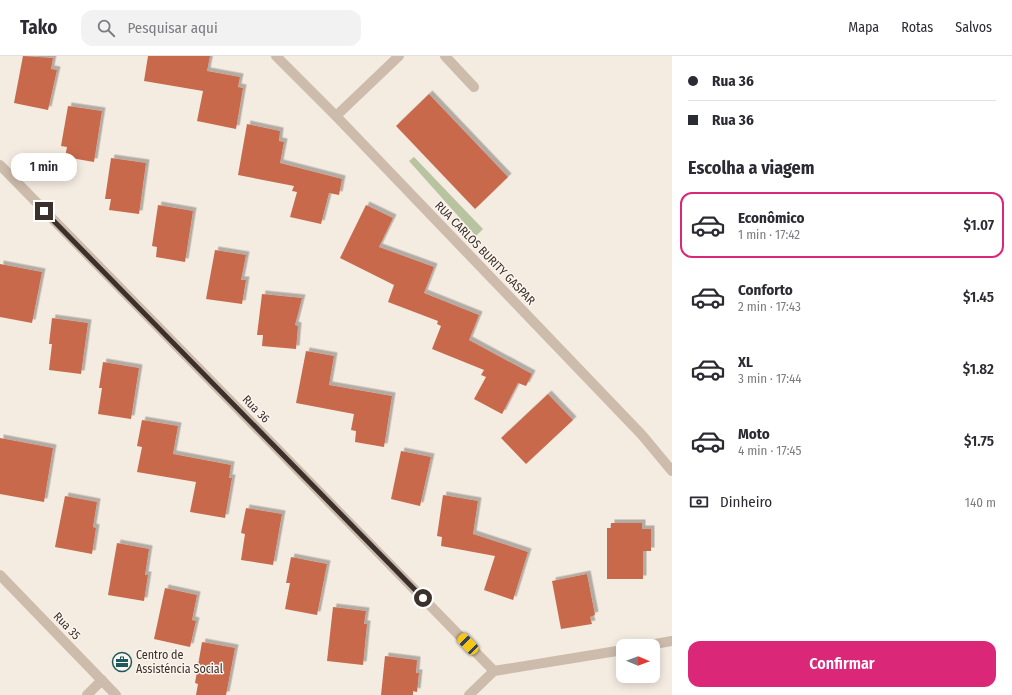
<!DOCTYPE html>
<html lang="pt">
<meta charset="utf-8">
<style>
:root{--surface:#fff;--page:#f2f2f3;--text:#2b2b33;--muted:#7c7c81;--line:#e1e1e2;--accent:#db2777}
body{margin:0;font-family:"Fira Sans Condensed",sans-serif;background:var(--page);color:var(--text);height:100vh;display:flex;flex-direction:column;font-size:15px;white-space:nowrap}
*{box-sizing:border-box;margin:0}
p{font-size:13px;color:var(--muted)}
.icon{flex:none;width:22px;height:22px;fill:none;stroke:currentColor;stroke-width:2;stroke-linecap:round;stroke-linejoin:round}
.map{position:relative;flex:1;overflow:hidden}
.sheet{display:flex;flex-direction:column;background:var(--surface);width:340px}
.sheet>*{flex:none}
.banner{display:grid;align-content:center;height:88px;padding:0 16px;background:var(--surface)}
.needle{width:26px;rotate:91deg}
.tools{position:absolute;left:616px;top:583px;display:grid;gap:8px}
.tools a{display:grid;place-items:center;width:44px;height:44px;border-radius:8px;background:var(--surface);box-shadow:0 2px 10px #0003;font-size:20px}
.end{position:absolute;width:18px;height:18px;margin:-9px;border:5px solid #3b302b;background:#fff;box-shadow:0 0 0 2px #fff}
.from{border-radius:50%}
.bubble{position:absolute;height:28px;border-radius:12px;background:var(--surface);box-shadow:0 2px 10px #0003;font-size:13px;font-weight:600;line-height:28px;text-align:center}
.car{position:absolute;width:12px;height:24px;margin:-12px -6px;border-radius:5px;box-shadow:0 0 3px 1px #0007;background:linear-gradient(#f5c518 24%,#345 0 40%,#f5c518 0 76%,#345 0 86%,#f5c518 0)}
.banner b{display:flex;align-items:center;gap:14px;height:38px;font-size:15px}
.banner b+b{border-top:1px solid var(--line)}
.banner i{width:10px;height:10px;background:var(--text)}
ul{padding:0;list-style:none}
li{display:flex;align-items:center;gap:12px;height:66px;margin:0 8px 6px;padding:0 8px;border:2px solid transparent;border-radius:12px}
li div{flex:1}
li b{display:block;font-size:15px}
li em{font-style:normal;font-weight:600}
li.active{border-color:var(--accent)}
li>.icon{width:36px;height:36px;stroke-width:1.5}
h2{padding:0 16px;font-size:18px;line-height:48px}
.pay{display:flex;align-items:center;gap:10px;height:44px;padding:0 16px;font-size:15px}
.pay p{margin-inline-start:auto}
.button{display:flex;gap:8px;margin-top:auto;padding:8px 16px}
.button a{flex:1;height:46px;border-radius:12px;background:var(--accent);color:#fff;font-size:16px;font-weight:600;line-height:46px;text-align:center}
header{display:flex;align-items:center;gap:24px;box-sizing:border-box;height:56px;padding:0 20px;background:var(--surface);border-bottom:1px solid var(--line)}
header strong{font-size:19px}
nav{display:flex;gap:22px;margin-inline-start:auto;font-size:14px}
.search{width:280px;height:36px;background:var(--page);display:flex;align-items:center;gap:10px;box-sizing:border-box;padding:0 14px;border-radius:12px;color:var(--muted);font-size:15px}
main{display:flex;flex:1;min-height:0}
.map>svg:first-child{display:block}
</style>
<header>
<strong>Tako</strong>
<div class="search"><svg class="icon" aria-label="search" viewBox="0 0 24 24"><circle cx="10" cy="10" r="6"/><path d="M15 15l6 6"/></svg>Pesquisar aqui</div>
<nav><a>Mapa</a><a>Rotas</a><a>Salvos</a></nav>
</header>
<main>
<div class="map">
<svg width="672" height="639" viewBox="0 0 672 639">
<defs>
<filter id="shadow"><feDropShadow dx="3.5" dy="-3.5" stdDeviation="0" flood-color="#0004"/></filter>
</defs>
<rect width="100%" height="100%" fill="#f4ebe1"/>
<path fill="#b8c4a0" d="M 414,101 L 483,173 L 476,180 L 409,105 Z"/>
<g fill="#c8694b" filter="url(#shadow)">
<path d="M 23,0 L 53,2 L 51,13 L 57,14 L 48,54 L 14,47 Z"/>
<path d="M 148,0 L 210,0 L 207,15 L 240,21 L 238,31 L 243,32 L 236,73 L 197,65 L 203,35 L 144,25 Z"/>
<path d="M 429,38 L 508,121 L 475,153 L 396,70 Z"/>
<path d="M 68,50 L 102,55 L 94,106 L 65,101 L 67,91 L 61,90 Z"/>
<path d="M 247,68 L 280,75 L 279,85 L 284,86 L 280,107 L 342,123 L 339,139 L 329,137 L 321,168 L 290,161 L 297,136 L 292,135 L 294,130 L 238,119 Z"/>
<path d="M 111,102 L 146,107 L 139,158 L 109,154 L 111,143 L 105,143 Z"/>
<path d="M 158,149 L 193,155 L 185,206 L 156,201 L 157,191 L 152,190 Z"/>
<path d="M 366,149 L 393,162 L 379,191 L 434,211 L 424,237 L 479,259 L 469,284 L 532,318 L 526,330 L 518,327 L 502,358 L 474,343 L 486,321 L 481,319 L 484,314 L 432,293 L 441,270 L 437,268 L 438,265 L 388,246 L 394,229 L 340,202 Z"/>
<path d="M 215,194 L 246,199 L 241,224 L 246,224 L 242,248 L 206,243 Z"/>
<path d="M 0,208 L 42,216 L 32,267 L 0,261 Z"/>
<path d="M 262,238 L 302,242 L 295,269 L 298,270 L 296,293 L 262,290 L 263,279 L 257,279 Z"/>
<path d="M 52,262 L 88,267 L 81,318 L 49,314 L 52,288 L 49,288 Z"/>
<path d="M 306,295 L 334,300 L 329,329 L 392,340 L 384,391 L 355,386 L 356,375 L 351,374 L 354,358 L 296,347 Z"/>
<path d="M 103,306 L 139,312 L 131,363 L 98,358 L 102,332 L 99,332 Z"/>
<path d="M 548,338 L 573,364 L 526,408 L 501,382 Z"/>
<path d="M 142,364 L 178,370 L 173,398 L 231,409 L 229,422 L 232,422 L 225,462 L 190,456 L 196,426 L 137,416 L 142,391 L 137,390 Z"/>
<path d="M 0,382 L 53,392 L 44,446 L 0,438 Z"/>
<path d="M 401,395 L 431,401 L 420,450 L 391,443 Z"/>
<path d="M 443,439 L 478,445 L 473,478 L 528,496 L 513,544 L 484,534 L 495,500 L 441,490 L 442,481 L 437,480 Z"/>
<path d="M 65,440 L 97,446 L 93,471 L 96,472 L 92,498 L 55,491 Z"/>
<path d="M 246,452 L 282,458 L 273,509 L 241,504 L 245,478 L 241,477 Z"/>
<path d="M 611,467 L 642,467 L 642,473 L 651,473 L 651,495 L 643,495 L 643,523 L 607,523 L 607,472 L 611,472 Z"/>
<path d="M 117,487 L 149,493 L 145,519 L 148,519 L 144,545 L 108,539 Z"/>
<path d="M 291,501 L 327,508 L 317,559 L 285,553 L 290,527 L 286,527 Z"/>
<path d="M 587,518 L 595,559 L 590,561 L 592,568 L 561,573 L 552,525 Z"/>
<path d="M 165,532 L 197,539 L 192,564 L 196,565 L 190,591 L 154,583 Z"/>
<path d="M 333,551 L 366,555 L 364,568 L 367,568 L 363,609 L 327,605 Z"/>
<path d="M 202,586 L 235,592 L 226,639 L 196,639 L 198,628 L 195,627 Z"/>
<path d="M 385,600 L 417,604 L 416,617 L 419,617 L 417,636 L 413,635 L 413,639 L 381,639 Z"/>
</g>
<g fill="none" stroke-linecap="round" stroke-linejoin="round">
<g stroke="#cdbbac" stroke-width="10">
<path d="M 276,0 L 336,60 L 642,379 L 672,415"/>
<path d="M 445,0 L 474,31"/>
<path d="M 336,60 L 399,0"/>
<path d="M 0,109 L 494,615"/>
<path d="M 0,519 L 116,639"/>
<path d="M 644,590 L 672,585"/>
<path d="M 87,639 L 102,624"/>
<path d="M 469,639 L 494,615 L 623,594"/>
</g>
</g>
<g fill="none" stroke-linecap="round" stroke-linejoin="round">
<path stroke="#3b302b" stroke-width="5" d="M 44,155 L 423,542"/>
</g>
<defs>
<g id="office-ring" transform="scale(1)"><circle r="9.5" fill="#fbf5ee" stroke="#1f5a5e" stroke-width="1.5"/><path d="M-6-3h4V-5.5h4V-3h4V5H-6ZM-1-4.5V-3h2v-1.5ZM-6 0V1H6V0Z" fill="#1f5a5e"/></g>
</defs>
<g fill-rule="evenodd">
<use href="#office-ring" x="122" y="606"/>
</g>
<g text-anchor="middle" stroke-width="3" stroke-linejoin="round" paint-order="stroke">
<g font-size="12" fill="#3b302b" stroke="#fbf5ee">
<text transform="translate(485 197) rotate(46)" y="4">RUA CARLOS BURITY GASPAR</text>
<text transform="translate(256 353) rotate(46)" y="4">Rua 36</text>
<text transform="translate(67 570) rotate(46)" y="4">Rua 35</text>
</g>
<g font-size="12" fill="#3b302b" stroke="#fbf5ee" text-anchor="start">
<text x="136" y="603">Centro de<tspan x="136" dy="14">Assisténcia Social</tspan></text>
</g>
</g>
</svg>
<div class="tools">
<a><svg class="needle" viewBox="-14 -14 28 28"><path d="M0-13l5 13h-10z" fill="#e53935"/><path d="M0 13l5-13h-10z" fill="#7c7c81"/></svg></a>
</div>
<i class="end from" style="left:423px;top:542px"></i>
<i class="end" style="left:44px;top:155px"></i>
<div class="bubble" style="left:11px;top:97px;width:66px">1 min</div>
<i class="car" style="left:468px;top:588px;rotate:316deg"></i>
</div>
<section class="sheet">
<div class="banner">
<b><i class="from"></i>Rua 36</b>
<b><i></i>Rua 36</b>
</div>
<h2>Escolha a viagem</h2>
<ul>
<li class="active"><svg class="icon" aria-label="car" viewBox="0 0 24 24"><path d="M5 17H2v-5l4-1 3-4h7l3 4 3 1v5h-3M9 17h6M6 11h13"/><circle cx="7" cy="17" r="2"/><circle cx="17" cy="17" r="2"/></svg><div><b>Econômico</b><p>1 min · 17:42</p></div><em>$1.07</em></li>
<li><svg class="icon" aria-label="car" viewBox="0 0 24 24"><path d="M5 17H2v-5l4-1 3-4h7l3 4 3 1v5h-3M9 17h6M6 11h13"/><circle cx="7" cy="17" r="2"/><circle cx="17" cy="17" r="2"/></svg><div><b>Conforto</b><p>2 min · 17:43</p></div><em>$1.45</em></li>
<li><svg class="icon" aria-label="car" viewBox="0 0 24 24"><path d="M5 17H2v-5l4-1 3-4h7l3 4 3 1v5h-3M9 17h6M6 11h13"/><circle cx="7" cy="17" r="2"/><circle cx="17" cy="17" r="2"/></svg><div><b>XL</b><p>3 min · 17:44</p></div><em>$1.82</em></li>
<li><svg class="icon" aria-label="car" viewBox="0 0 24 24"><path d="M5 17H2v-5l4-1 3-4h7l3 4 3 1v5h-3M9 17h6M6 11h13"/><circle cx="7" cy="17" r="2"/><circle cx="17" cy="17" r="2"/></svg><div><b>Moto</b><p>4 min · 17:45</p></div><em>$1.75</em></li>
</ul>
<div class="pay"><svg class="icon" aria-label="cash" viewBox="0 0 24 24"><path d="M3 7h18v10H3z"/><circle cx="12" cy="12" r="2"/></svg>Dinheiro<p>140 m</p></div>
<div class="button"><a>Confirmar</a></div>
</section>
</main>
